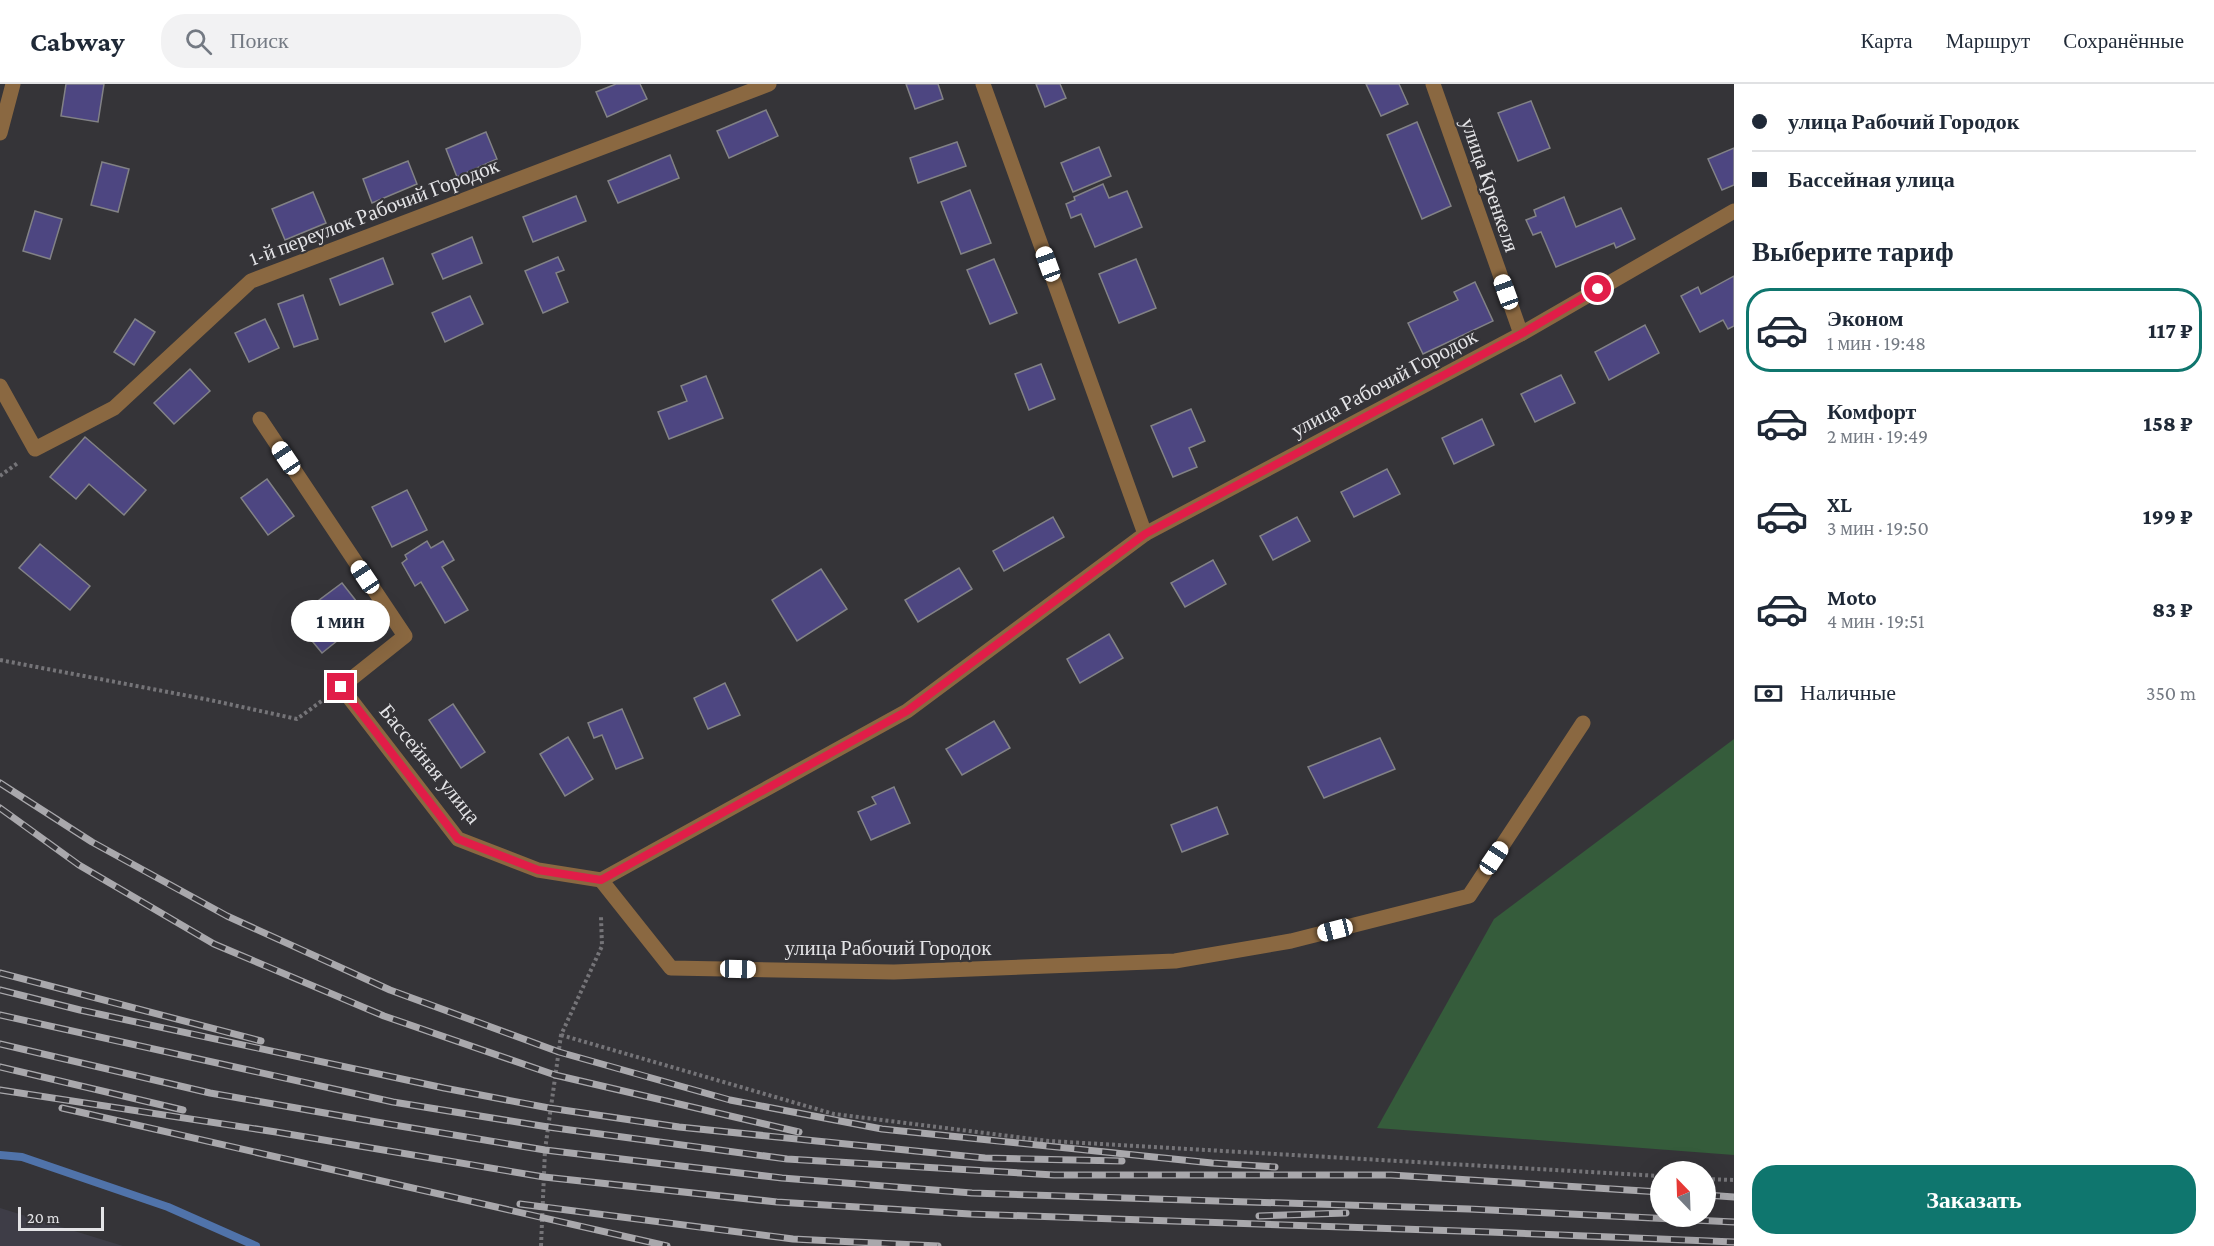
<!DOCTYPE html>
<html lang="ru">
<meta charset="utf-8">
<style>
:root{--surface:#fff;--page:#f2f2f3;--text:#1f2937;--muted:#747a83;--line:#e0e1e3;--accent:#0f766e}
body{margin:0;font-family:"Crimson Pro",serif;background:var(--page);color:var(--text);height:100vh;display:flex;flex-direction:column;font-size:22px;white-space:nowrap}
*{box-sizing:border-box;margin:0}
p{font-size:20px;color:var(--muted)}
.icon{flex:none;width:33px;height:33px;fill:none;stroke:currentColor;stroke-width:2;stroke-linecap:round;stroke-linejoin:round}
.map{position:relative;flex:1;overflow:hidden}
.side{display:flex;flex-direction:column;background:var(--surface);width:480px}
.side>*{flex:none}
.guide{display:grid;align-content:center;height:132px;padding:0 18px;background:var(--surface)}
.needle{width:39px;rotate:337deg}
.buttons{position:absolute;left:1650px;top:1077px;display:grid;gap:12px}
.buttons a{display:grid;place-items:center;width:66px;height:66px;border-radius:50%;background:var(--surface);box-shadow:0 6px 24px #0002;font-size:30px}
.scale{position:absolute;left:18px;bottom:15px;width:86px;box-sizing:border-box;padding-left:6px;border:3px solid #e4e4e7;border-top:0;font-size:16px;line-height:21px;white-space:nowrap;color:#e4e4e7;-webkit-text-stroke:4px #353438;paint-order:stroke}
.end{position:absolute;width:27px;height:27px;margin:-14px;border:8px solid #e11d48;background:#fff;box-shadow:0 0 0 3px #fff}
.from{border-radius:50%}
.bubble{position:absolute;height:42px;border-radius:21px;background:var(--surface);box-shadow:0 6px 24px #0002;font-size:20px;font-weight:800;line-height:42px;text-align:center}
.car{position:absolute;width:18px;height:36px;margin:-18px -9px;border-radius:8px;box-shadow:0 0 4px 2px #0007;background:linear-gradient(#fff 24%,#345 0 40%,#fff 0 76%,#345 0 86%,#fff 0)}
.guide b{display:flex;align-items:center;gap:21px;height:57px;font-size:22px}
.guide b+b{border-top:2px solid var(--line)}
.guide i{width:15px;height:15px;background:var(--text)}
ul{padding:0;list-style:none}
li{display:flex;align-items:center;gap:18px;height:84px;margin:0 12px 9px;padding:0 6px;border:3px solid transparent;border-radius:24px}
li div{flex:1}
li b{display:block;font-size:22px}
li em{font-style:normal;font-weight:800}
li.active{border-color:var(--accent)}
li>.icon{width:54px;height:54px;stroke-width:1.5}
h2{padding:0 18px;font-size:27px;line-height:72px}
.pay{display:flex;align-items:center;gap:15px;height:66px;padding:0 18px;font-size:22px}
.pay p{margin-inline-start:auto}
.cta{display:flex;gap:12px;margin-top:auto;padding:12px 18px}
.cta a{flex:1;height:69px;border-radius:24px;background:var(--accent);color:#fff;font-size:24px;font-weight:800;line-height:69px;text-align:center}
header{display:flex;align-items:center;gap:36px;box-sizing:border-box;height:84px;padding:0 30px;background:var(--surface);border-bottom:2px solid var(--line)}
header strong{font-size:28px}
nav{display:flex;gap:33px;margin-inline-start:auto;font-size:21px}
.search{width:420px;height:54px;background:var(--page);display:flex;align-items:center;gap:15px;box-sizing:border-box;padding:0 21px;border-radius:24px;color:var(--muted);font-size:22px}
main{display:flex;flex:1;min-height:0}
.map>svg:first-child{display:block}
</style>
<header>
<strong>Cabway</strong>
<div class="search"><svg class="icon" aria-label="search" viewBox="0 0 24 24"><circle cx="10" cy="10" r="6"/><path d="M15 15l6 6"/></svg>Поиск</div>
<nav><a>Карта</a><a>Маршрут</a><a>Сохранённые</a></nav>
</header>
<main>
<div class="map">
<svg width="1734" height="1162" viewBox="0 0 1734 1162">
<rect width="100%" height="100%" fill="#353438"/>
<path fill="#3e3d47" d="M 0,1124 L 123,1162 L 0,1162 Z"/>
<path fill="#355c3b" d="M 1734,655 L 1734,1071 L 1377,1044 L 1494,835 Z"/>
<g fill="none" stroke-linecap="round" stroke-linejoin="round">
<path stroke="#5073aa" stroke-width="8" d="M 0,1071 L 22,1073 L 168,1123 L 256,1162"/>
</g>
<g fill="#4d4681" stroke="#828286" stroke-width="1.5">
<path d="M 66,0 L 104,0 L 98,38 L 61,32 Z"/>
<path d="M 616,0 L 640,0 L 647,15 L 607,33 L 596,8 Z"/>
<path d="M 906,0 L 938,0 L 943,15 L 915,25 Z"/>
<path d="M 1036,0 L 1060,0 L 1066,14 L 1045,23 Z"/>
<path d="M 1366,0 L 1399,0 L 1408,20 L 1381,32 Z"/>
<path d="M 1531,17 L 1550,64 L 1518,77 L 1498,29 Z"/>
<path d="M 766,26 L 778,52 L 729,74 L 717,47 Z"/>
<path d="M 1417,38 L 1451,122 L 1422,135 L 1387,51 Z"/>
<path d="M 486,48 L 497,75 L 457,93 L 446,65 Z"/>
<path d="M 957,58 L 966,82 L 918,99 L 910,74 Z"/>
<path d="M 1099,63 L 1111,92 L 1073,108 L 1061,79 Z"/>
<path d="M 1734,64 L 1734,101 L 1722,106 L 1708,75 Z"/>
<path d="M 670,71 L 679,94 L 618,119 L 608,97 Z"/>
<path d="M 408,77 L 417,100 L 372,119 L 363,95 Z"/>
<path d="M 102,78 L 129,85 L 118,128 L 91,121 Z"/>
<path d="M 1103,100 L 1109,114 L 1127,107 L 1142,143 L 1095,163 L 1081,130 L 1071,134 L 1066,120 L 1075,116 L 1074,113 Z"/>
<path d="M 970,106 L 991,159 L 961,170 L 941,118 Z"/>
<path d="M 313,108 L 326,139 L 285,156 L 272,125 Z"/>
<path d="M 576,112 L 586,137 L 533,158 L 523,133 Z"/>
<path d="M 1564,113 L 1576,143 L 1621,124 L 1635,155 L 1616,164 L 1614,159 L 1556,183 L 1541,148 L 1533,151 L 1526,136 L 1536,132 L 1534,126 Z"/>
<path d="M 35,127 L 62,135 L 50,175 L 23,167 Z"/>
<path d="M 472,153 L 482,179 L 443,195 L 432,170 Z"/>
<path d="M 558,173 L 564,186 L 556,189 L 568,218 L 543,229 L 525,187 Z"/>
<path d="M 383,174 L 393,200 L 340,221 L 330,195 Z"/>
<path d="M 994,175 L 1017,229 L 990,240 L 967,186 Z"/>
<path d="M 1136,175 L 1156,224 L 1119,239 L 1099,190 Z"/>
<path d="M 1734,192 L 1734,242 L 1728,245 L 1723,236 L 1700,248 L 1681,212 L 1698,203 L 1701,210 Z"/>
<path d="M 1475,198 L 1493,237 L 1423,270 L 1408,239 L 1458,216 L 1454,208 Z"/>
<path d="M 303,211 L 318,255 L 294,263 L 278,220 Z"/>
<path d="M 470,212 L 483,240 L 445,258 L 432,229 Z"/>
<path d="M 135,235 L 155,248 L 134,281 L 114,268 Z"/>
<path d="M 265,235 L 279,264 L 249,278 L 235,249 Z"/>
<path d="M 1645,241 L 1659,269 L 1609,296 L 1595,268 Z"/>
<path d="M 1041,280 L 1055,315 L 1029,326 L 1015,290 Z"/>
<path d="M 190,285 L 210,307 L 174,340 L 154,319 Z"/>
<path d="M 1561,291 L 1575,319 L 1535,338 L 1521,310 Z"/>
<path d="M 706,292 L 723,334 L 669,355 L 658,328 L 687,317 L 681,302 Z"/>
<path d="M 1191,325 L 1205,357 L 1189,364 L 1197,383 L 1173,393 L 1151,342 Z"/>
<path d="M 1482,335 L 1494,361 L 1454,380 L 1442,354 Z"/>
<path d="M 85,353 L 146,406 L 124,431 L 89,400 L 76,415 L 50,393 Z"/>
<path d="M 1387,385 L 1400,410 L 1354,433 L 1341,408 Z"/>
<path d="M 267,395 L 294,432 L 268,451 L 241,414 Z"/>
<path d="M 407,406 L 427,446 L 392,463 L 372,423 Z"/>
<path d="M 1053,433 L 1064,453 L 1004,487 L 993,467 Z"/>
<path d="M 1297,433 L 1310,457 L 1273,476 L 1260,452 Z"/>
<path d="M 427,457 L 431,464 L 443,457 L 454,476 L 442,483 L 468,526 L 445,539 L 421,498 L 415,502 L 402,479 L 407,475 L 405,471 Z"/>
<path d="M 40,460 L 90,502 L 70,526 L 19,484 Z"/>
<path d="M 1213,476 L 1226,500 L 1185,523 L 1171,499 Z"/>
<path d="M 959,484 L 972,505 L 918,538 L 905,516 Z"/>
<path d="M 821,485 L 847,525 L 797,557 L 772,516 Z"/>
<path d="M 342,499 L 368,532 L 322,569 L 308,552 L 331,533 L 318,517 Z"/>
<path d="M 1109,550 L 1123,574 L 1080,599 L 1067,575 Z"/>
<path d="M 725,599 L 740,631 L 708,645 L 694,614 Z"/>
<path d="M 453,620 L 485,668 L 461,684 L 429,636 Z"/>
<path d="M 622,625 L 643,674 L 616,685 L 602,651 L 594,654 L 588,639 Z"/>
<path d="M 994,637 L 1010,664 L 962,691 L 946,665 Z"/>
<path d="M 568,653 L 593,695 L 565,712 L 540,670 Z"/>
<path d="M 1380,654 L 1395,685 L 1324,714 L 1308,683 Z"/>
<path d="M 894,703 L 910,739 L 871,756 L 858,728 L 876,720 L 872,713 Z"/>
<path d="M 1217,723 L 1228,750 L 1182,768 L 1171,741 Z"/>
</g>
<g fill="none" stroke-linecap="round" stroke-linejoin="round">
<g stroke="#757478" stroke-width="4" stroke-dasharray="3 3" stroke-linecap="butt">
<path d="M 0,392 L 19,378"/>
<path d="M 0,576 L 210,616 L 297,635 L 323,616"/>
<path d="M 561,951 L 834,1030 L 1049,1057 L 1660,1092"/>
<path d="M 1706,1095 L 1734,1096"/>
<path d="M 541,1162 L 545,1066 L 561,951 L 602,862 L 601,833"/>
</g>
<path stroke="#8a6841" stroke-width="15" d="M 260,335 L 405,552 L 341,603"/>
<g stroke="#8a6841" stroke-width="15">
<path d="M 983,0 L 1145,450"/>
<path d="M 1433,0 L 1521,250"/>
<path d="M 0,49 L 13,0"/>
<path d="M 0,302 L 35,365 L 114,324 L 251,197 L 769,0"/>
<path d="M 341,603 L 458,755 L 538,786 L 601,796"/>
<path d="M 1583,639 L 1469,812 L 1291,857 L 1175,877 L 894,888 L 671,884 L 601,796 L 907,627 L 1145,450 L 1521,250 L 1734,127"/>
</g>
<g stroke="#a9a8ac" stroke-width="7">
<g id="rail">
<path d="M 0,699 L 92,758 L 227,832 L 390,906 L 559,968 L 730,1016 L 882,1045 L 1212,1079 L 1275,1083"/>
<path d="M 0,724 L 79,781 L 214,860 L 384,932 L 555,991 L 799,1048"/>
<path d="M 0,889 L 261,957"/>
<path d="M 0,906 L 80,926 L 444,1004 L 549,1024 L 679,1043 L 985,1074 L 1122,1077"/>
<path d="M 0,931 L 393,1018 L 548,1043 L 787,1075 L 1054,1091 L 1391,1091 L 1660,1108"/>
<path d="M 0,960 L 210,1009 L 388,1040 L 545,1066 L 782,1094 L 972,1109 L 1469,1125 L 1734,1138"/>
<path d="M 0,983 L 183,1026"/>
<path d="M 0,1006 L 276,1048 L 544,1093 L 777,1118 L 970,1130 L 1489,1148 L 1734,1158"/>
<path d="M 62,1024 L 667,1162"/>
<path d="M 1706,1111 L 1734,1113"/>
<path d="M 520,1120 L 793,1155 L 938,1162"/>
<path d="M 1259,1132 L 1346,1129"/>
</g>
</g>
<use href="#rail" stroke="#353438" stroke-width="4.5" stroke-dasharray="14" stroke-linecap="butt"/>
</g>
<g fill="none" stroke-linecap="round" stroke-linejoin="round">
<path stroke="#e11d48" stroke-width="8" d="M 341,603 L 458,755 L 538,786 L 601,796 L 907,627 L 1145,450 L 1521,250 L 1598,205"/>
</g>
<g text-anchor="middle" stroke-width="4.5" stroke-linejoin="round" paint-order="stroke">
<g font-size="21" fill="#e4e4e7" stroke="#353438">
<text transform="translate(1490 101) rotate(71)" y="7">улица Кренкеля</text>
<text transform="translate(374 128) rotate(-21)" y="7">1-й переулок Рабочий Городок</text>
<text transform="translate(1384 299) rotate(-28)" y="7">улица Рабочий Городок</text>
<text transform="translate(430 680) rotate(51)" y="7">Бассейная улица</text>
<text x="888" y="871">улица Рабочий Городок</text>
</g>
</g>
</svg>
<div class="buttons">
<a><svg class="needle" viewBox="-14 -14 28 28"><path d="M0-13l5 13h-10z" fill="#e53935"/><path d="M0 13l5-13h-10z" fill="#747a83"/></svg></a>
</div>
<div class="scale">20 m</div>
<i class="end from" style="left:1598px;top:205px"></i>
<i class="end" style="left:341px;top:603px"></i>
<div class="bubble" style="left:291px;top:516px;width:99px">1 мин</div>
<i class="car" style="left:1048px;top:180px;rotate:340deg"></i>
<i class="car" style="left:1506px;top:208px;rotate:340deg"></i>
<i class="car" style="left:286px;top:374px;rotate:326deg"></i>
<i class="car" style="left:365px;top:493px;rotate:326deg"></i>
<i class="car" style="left:1494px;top:774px;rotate:34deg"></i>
<i class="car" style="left:1335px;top:846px;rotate:256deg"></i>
<i class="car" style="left:738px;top:885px;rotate:91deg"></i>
</div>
<section class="side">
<div class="guide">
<b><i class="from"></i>улица Рабочий Городок</b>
<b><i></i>Бассейная улица</b>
</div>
<h2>Выберите тариф</h2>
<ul>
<li class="active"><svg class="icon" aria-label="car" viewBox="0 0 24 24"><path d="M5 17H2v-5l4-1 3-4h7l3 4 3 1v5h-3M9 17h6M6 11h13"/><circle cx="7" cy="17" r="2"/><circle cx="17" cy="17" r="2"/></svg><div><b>Эконом</b><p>1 мин · 19:48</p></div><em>117 ₽</em></li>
<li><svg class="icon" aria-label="car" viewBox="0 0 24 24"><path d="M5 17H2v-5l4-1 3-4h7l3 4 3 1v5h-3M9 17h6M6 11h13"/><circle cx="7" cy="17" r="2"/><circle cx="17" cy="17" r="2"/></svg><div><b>Комфорт</b><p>2 мин · 19:49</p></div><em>158 ₽</em></li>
<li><svg class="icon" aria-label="car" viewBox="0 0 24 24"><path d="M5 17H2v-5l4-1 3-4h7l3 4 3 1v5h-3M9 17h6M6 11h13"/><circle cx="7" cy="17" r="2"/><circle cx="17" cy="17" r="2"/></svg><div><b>XL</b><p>3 мин · 19:50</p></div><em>199 ₽</em></li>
<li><svg class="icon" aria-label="car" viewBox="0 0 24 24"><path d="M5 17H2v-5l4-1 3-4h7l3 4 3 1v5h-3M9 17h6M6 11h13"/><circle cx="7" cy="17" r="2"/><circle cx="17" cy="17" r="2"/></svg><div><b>Moto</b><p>4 мин · 19:51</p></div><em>83 ₽</em></li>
</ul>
<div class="pay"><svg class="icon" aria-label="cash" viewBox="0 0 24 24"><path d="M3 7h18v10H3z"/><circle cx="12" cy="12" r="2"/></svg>Наличные<p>350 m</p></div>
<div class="cta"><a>Заказать</a></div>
</section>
</main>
